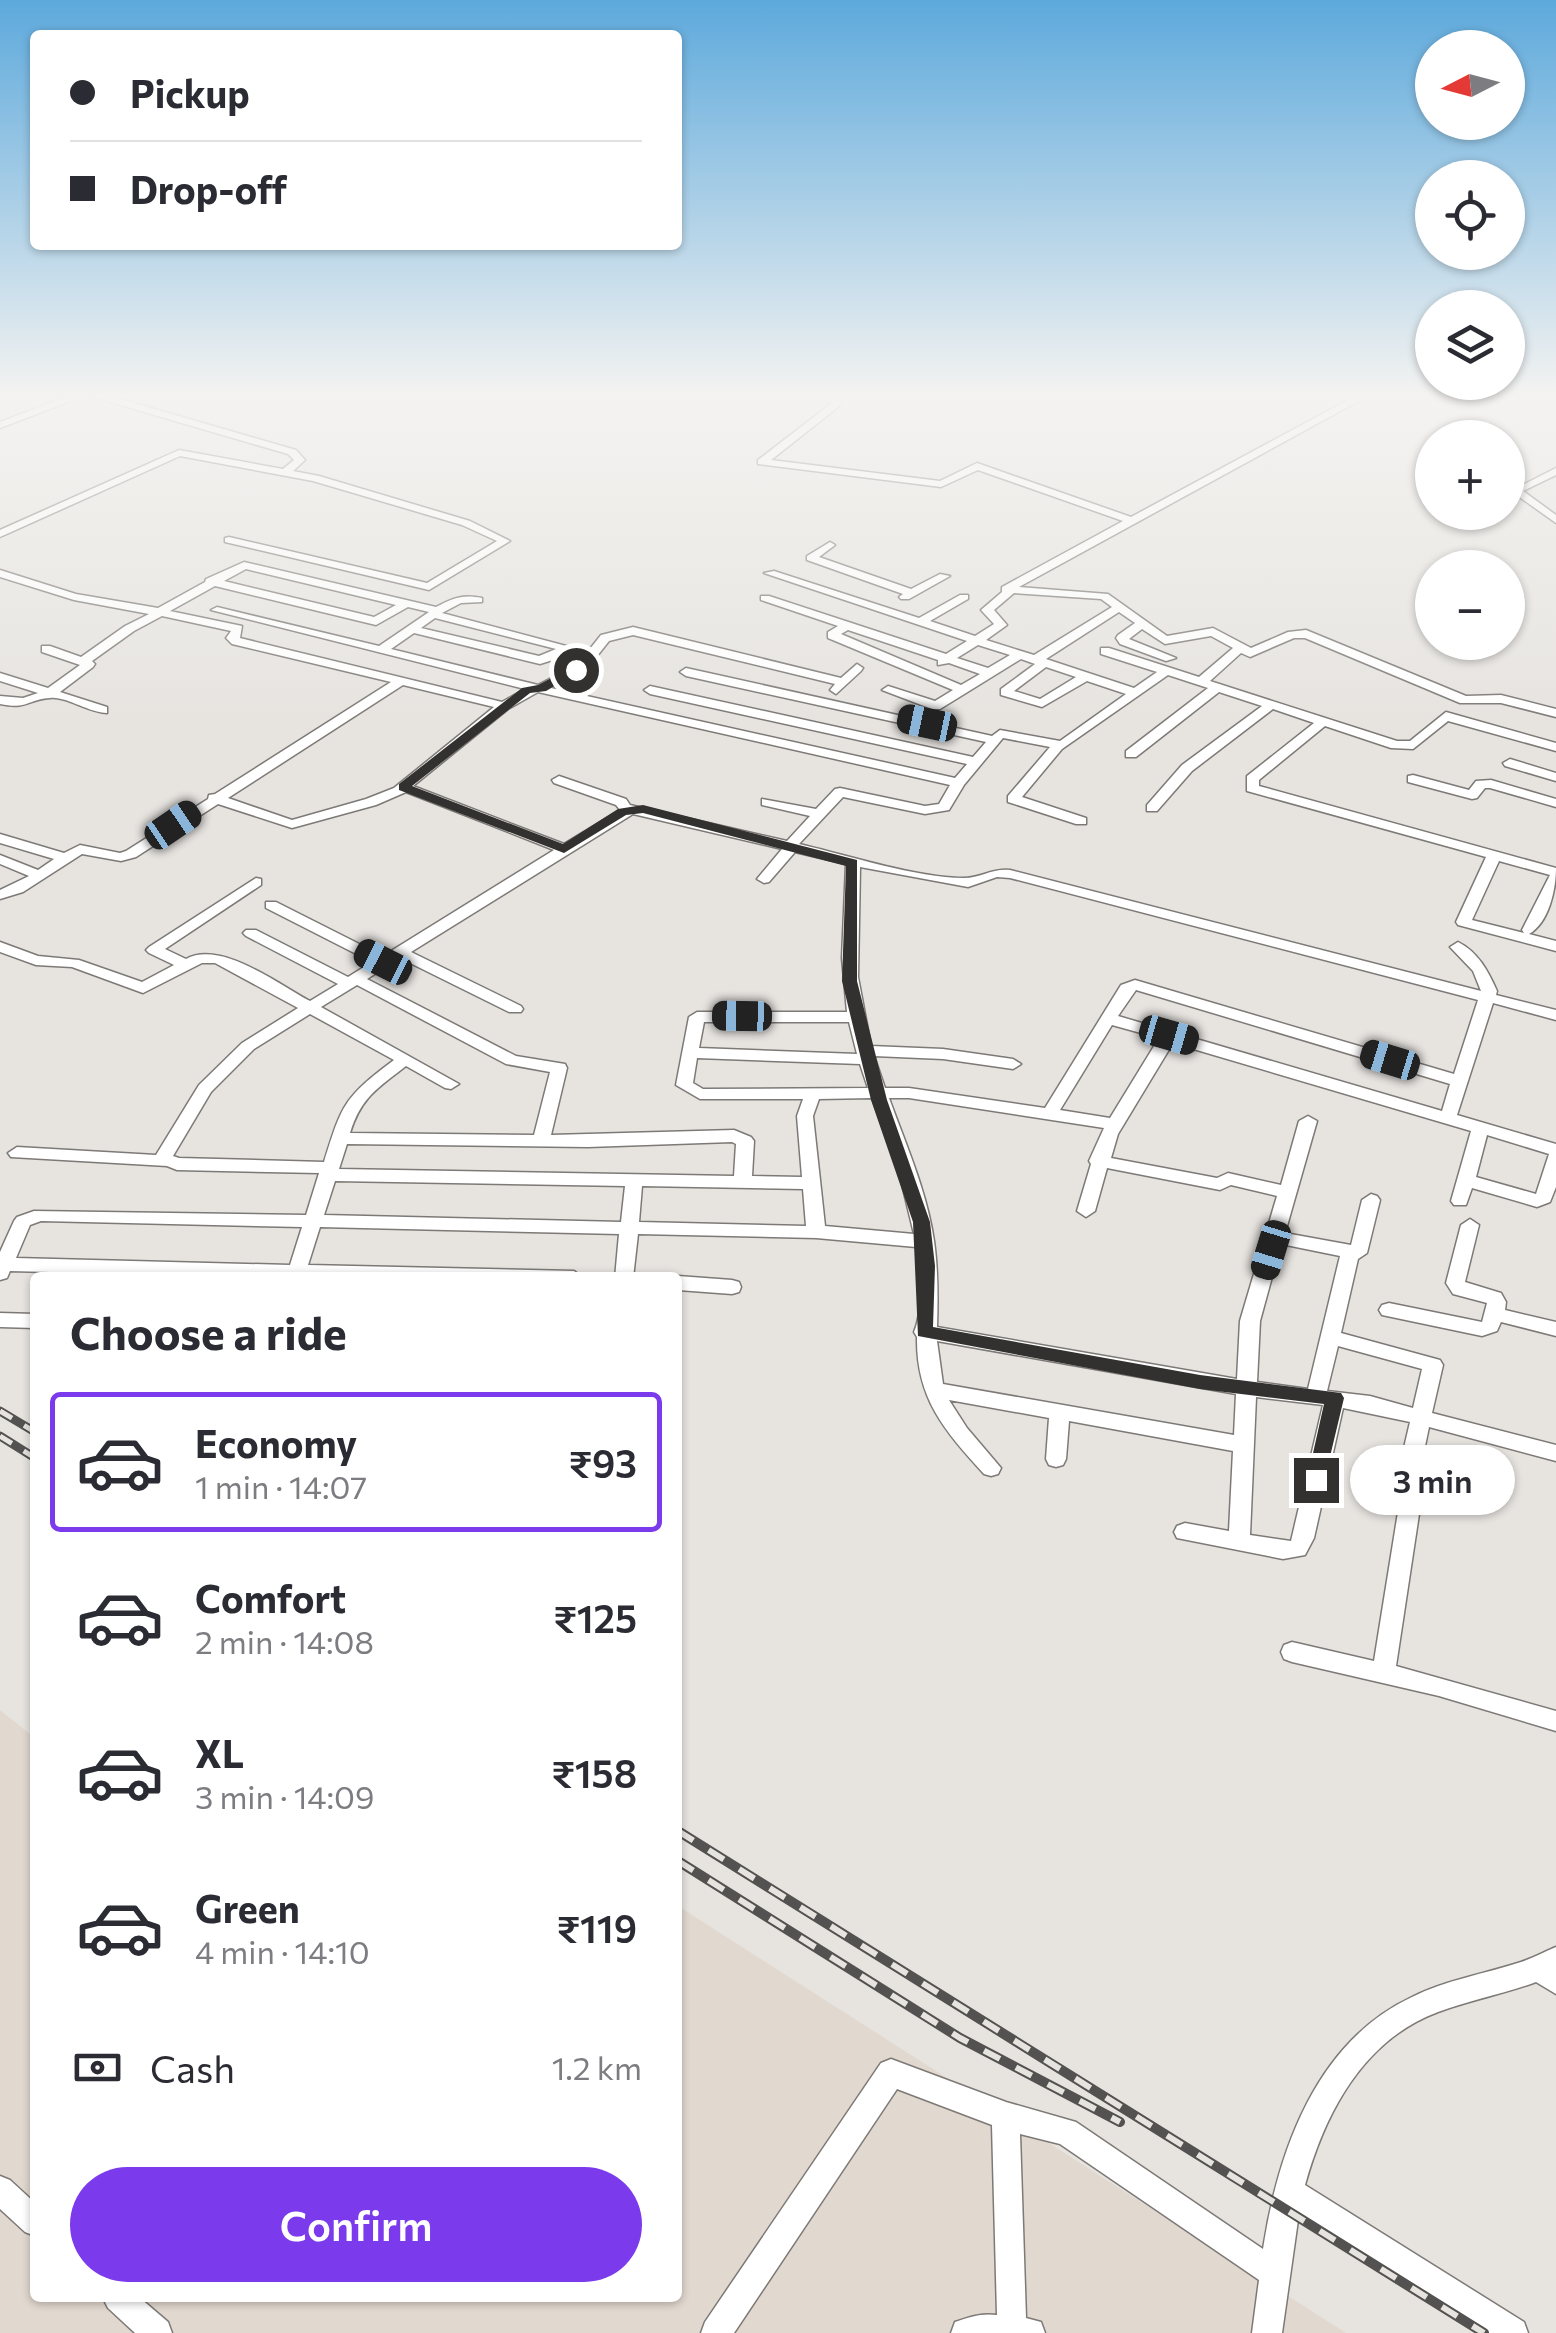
<!DOCTYPE html>
<meta charset="utf-8">
<style>
:root{--surface:#fff;--page:#f7f7f7;--text:#2b2b33;--muted:#7c7c81;--line:#e1e1e2;--accent:#7c3aed}
body{margin:0;font-family:Commissioner,sans-serif;background:var(--page);color:var(--text);height:100vh;display:flex;flex-direction:column;font-size:38px;white-space:nowrap}
*{box-sizing:border-box;margin:0}
p{font-size:32px;color:var(--muted)}
.icon{flex:none;width:55px;height:55px;fill:none;stroke:currentColor;stroke-width:2;stroke-linecap:round;stroke-linejoin:round}
.map{position:relative;flex:1;overflow:hidden}
.details{position:absolute;left:30px;top:1272px;width:652px;height:1030px;display:flex;flex-direction:column;background:var(--surface);border-radius:10px;box-shadow:0 2px 8px #0004}
.details>*{flex:none}
.guide{position:absolute;left:30px;top:30px;width:652px;height:220px;border-radius:10px;box-shadow:0 2px 8px #0004;display:grid;align-content:center;height:220px;padding:0 40px;background:var(--surface)}
.needle{width:65px;rotate:264deg}
.buttons{position:absolute;left:1415px;top:30px;display:grid;gap:20px}
.buttons a{display:grid;place-items:center;width:110px;height:110px;border-radius:50%;background:var(--surface);box-shadow:0 2px 8px #0004;font-size:50px}
.end{position:absolute;width:45px;height:45px;margin:-22px;border:12px solid #32312f;background:#fff;box-shadow:0 0 0 5px #fff}
.from{border-radius:50%}
.bubble{position:absolute;height:70px;border-radius:35px;background:var(--surface);box-shadow:0 2px 8px #0004;font-size:32px;font-weight:600;line-height:70px;text-align:center}
.car{position:absolute;width:30px;height:60px;margin:-30px -15px;border-radius:12px;box-shadow:0 0 8px 2px #0007;background:linear-gradient(#222 24%,#8ab4d8 0 40%,#222 0 76%,#8ab4d8 0 86%,#222 0)}
.guide b{display:flex;align-items:center;gap:35px;height:95px;font-size:38px}
.guide b+b{border-top:2px solid var(--line)}
.guide i{width:25px;height:25px;background:var(--text)}
ul{padding:0;list-style:none}
li{display:flex;align-items:center;gap:30px;height:140px;margin:0 20px 15px;padding:0 20px;border:5px solid transparent;border-radius:10px}
li div{flex:1}
li b{display:block;font-size:38px}
li em{font-style:normal;font-weight:600}
li.on{border-color:var(--accent)}
li>.icon{width:90px;height:90px;stroke-width:1.5}
h2{padding:0 40px;font-size:45px;line-height:120px}
.pay{display:flex;align-items:center;gap:25px;height:110px;padding:0 40px;font-size:38px}
.pay p{margin-inline-start:auto}
.button{display:flex;gap:20px;margin-top:auto;padding:20px 40px}
.button a{flex:1;height:115px;border-radius:60px;background:var(--accent);color:#fff;font-size:40px;font-weight:600;line-height:115px;text-align:center}
.map>svg:first-child{display:block}
</style>
<div class="map">
<svg width="1556" height="2333" viewBox="0 0 1556 2333">
<rect width="100%" height="100%" fill="#e7e4e0"/>
<path fill="#e1d8cf" d="M 0,1710 L 35,1738 L 35,2298 L 678,2298 L 678,1906 L 1346,2333 L 0,2333 Z"/>
<g fill="none" stroke-linecap="round" stroke-linejoin="round">
<g stroke="#7d7976" stroke-width="3">
<g id="minor">
<path d="M 78,392 L 96,392 L 296,450 L 305,460 L 293,471 L 319,476 L 470,521 L 510,541 L 429,590 L 225,542 L 225,538 L 229,537 L 427,583 L 497,541 L 462,525 L 313,481 L 180,456 L 0,537 L 0,530 L 179,450 L 283,469 L 294,460 L 288,454 L 86,395 L 0,428 L 0,422 Z"/>
<path d="M 1363,392 L 1375,392 L 1019,587 L 1108,594 L 1167,636 L 1213,628 L 1251,648 L 1288,632 L 1306,630 L 1466,696 L 1501,695 L 1556,709 L 1556,717 L 1501,703 L 1460,703 L 1305,638 L 1294,638 L 1250,657 L 1241,653 L 1210,681 L 1397,741 L 1410,741 L 1446,712 L 1556,743 L 1556,751 L 1448,721 L 1413,749 L 1391,748 L 1325,726 L 1259,780 L 1259,786 L 1556,868 C 1556,889 1549,923 1529,934 L 1556,941 L 1556,951 L 1458,925 L 1456,922 L 1486,857 L 1247,791 L 1247,776 L 1314,723 L 1273,709 L 1192,771 L 1157,811 L 1147,811 L 1147,805 L 1182,765 L 1262,706 L 1219,692 L 1136,757 L 1126,757 L 1126,751 L 1208,688 L 1168,675 L 1062,749 L 1022,797 L 1086,818 L 1086,824 L 1076,824 L 1008,802 L 1008,796 L 1050,747 L 1003,738 L 964,785 L 949,810 L 925,814 L 843,797 L 799,844 C 847,855 917,878 964,878 C 980,878 993,868 1010,870 L 1481,991 L 1473,971 L 1450,947 L 1458,942 C 1478,952 1488,971 1497,991 L 1496,995 L 1556,1010 L 1556,1020 L 1493,1003 L 1457,1115 L 1556,1144 L 1556,1187 L 1550,1202 L 1537,1207 L 1472,1188 L 1466,1205 L 1454,1205 L 1451,1201 L 1471,1131 L 1173,1043 L 1118,1134 L 1111,1158 L 1217,1178 L 1228,1173 L 1281,1185 L 1299,1121 L 1308,1116 L 1317,1121 L 1285,1233 L 1351,1245 L 1362,1200 L 1371,1194 L 1377,1196 L 1380,1200 L 1367,1253 L 1358,1259 L 1341,1333 L 1440,1360 L 1443,1365 L 1432,1413 L 1556,1445 L 1556,1461 L 1429,1427 L 1415,1494 L 1421,1501 L 1396,1666 L 1556,1711 L 1556,1731 L 1439,1696 L 1292,1662 L 1284,1659 L 1281,1652 L 1284,1645 L 1292,1642 L 1374,1661 L 1399,1506 L 1392,1499 L 1410,1422 L 1343,1408 L 1314,1538 L 1305,1555 L 1283,1559 L 1177,1538 L 1174,1532 L 1177,1526 L 1185,1523 L 1229,1531 L 1233,1451 L 1069,1421 L 1066,1459 L 1063,1465 L 1056,1467 L 1049,1465 L 1046,1459 L 1049,1418 L 949,1400 L 967,1428 L 1001,1468 L 998,1474 L 991,1476 L 984,1474 C 944,1430 916,1398 917,1337 L 914,1332 C 924,1309 920,1272 916,1247 L 816,1238 L 638,1234 L 633,1278 L 615,1278 L 619,1234 L 320,1227 L 308,1265 L 574,1271 L 583,1278 L 286,1278 L 10,1271 L 7,1278 L 0,1280 L 0,1252 L 14,1221 L 17,1217 L 34,1211 L 306,1215 L 319,1173 L 177,1170 L 167,1166 L 11,1157 L 8,1153 L 17,1147 L 156,1155 L 199,1085 L 242,1043 L 298,1008 L 215,963 L 202,963 L 143,993 L 72,967 L 36,965 L 0,952 L 0,942 L 38,956 L 79,960 L 142,982 L 174,965 L 149,953 L 146,950 L 149,947 L 256,878 L 261,879 L 261,885 L 165,949 L 186,959 C 221,940 278,984 310,1001 L 338,984 L 246,936 L 243,933 L 246,930 L 256,930 L 348,977 L 372,962 L 266,908 L 266,902 L 276,902 L 383,956 L 554,850 L 406,792 L 376,805 L 292,828 L 218,804 L 136,857 L 121,861 L 82,854 L 23,892 L 0,899 L 0,890 L 29,876 L 0,864 L 0,855 L 38,870 L 54,859 L 0,843 L 0,834 L 64,853 L 80,845 L 120,853 L 126,851 L 208,799 L 209,795 L 215,794 L 391,682 L 232,644 L 226,638 L 231,631 L 162,616 L 134,631 L 92,661 L 95,664 L 93,667 L 60,692 L 107,707 L 107,713 C 89,713 66,696 50,698 C 29,699 27,710 0,704 L 0,696 L 23,698 L 38,693 L 0,681 L 0,673 L 48,688 L 80,665 L 42,652 L 42,646 L 50,646 L 81,657 L 125,626 L 149,614 L 74,600 L 0,577 L 0,570 L 76,594 L 158,608 L 205,582 L 206,579 L 244,562 L 436,607 C 453,598 463,594 482,598 L 482,602 L 461,603 L 442,613 L 570,647 L 562,657 L 540,664 L 414,633 L 391,649 L 538,685 L 578,664 L 601,635 L 633,627 L 841,678 L 857,664 L 863,668 L 861,671 L 836,694 L 830,690 L 835,684 L 633,635 L 609,641 L 586,670 L 551,688 L 955,778 L 967,764 L 650,694 L 644,690 L 650,686 L 973,757 L 986,742 L 686,676 L 680,672 L 686,668 L 992,736 L 1000,730 L 1060,741 L 1126,694 L 1087,681 L 1042,707 L 1001,695 L 1001,689 L 1035,664 L 1021,659 L 940,709 L 932,709 L 882,690 L 888,686 L 935,701 L 953,690 L 828,638 L 828,632 L 838,626 L 761,600 L 761,596 L 769,596 L 946,654 L 967,641 L 764,573 L 774,571 L 919,618 L 960,595 L 968,595 L 968,599 L 930,621 L 975,636 L 994,624 L 981,610 L 1002,592 L 1002,587 L 1123,521 L 978,470 L 941,487 L 758,464 L 758,460 L 832,403 L 822,399 L 822,395 L 839,397 L 842,404 L 771,460 L 940,481 L 977,463 L 1131,517 ZM 246,569 L 396,605 L 374,617 L 224,581 ZM 215,586 L 376,625 L 408,607 L 429,612 L 379,646 L 217,607 L 211,610 L 525,689 L 502,702 L 240,638 L 242,626 L 170,611 ZM 1014,593 L 1101,599 L 1112,607 L 1034,655 L 986,640 L 1007,625 L 994,610 ZM 1119,612 L 1135,623 L 1118,635 L 1116,638 L 1120,644 L 1166,661 L 1176,658 L 1129,639 L 1142,629 L 1165,644 L 1211,636 L 1233,648 L 1199,677 L 1109,648 L 1101,648 L 1101,654 L 1157,672 L 1134,688 L 1046,659 ZM 435,618 L 556,649 L 539,656 L 421,628 ZM 848,630 L 938,660 L 938,665 L 949,663 L 980,674 L 961,685 L 841,634 ZM 978,645 L 1010,655 L 988,668 L 957,658 ZM 1046,667 L 1076,677 L 1040,699 L 1014,691 ZM 403,685 L 494,707 L 394,788 L 366,799 L 292,820 L 228,798 ZM 538,692 L 950,785 L 939,804 L 925,806 L 840,788 L 835,789 L 816,809 L 762,799 L 762,805 L 810,816 L 787,841 L 630,805 L 626,799 L 559,776 L 552,780 L 554,783 L 616,805 L 620,810 L 564,844 L 413,786 L 508,709 ZM 633,814 L 782,849 L 757,879 L 764,883 L 769,882 L 795,852 L 846,864 L 842,958 L 847,1012 L 697,1012 L 689,1017 L 676,1085 L 700,1099 L 803,1099 L 797,1116 L 802,1177 L 752,1176 L 754,1141 L 751,1137 L 734,1130 L 551,1135 L 567,1068 L 565,1064 L 516,1056 L 367,979 L 400,958 L 509,1012 L 521,1012 L 523,1009 L 521,1006 L 411,952 ZM 1499,861 L 1550,875 L 1522,930 L 1524,933 L 1472,920 ZM 860,867 L 968,887 L 997,877 L 1010,878 L 1478,1000 L 1454,1074 L 1135,980 L 1121,985 L 1045,1108 L 909,1088 L 885,1088 L 874,1056 L 943,1059 L 1013,1069 L 1021,1064 L 1013,1059 L 943,1049 L 871,1046 L 858,977 ZM 357,985 L 506,1064 L 550,1072 L 534,1135 L 350,1133 C 361,1097 378,1088 406,1066 L 445,1088 L 451,1089 L 459,1084 L 321,1007 ZM 1136,990 L 1450,1084 L 1442,1111 L 1118,1016 ZM 310,1014 L 394,1060 C 343,1098 342,1105 324,1162 L 179,1158 L 173,1156 L 211,1092 L 254,1049 ZM 704,1022 L 849,1022 L 857,1054 L 699,1048 ZM 1112,1025 L 1159,1038 L 1110,1118 L 1060,1110 ZM 697,1058 L 860,1064 L 868,1088 L 703,1089 L 693,1083 ZM 872,1098 L 899,1172 L 914,1234 L 825,1226 L 813,1116 L 819,1099 ZM 889,1098 L 909,1098 L 1104,1128 L 1089,1161 L 1091,1164 L 1077,1211 L 1086,1217 L 1095,1211 L 1107,1168 L 1220,1190 L 1231,1185 L 1277,1196 L 1240,1321 L 1237,1379 L 937,1327 C 938,1298 938,1269 934,1241 C 927,1192 906,1145 889,1098 ZM 1487,1135 L 1549,1154 L 1536,1194 L 1476,1177 ZM 732,1142 L 736,1144 L 734,1176 L 339,1169 L 347,1144 L 588,1147 ZM 335,1181 L 625,1186 L 621,1222 L 324,1215 ZM 642,1186 L 803,1189 L 806,1226 L 639,1222 ZM 41,1221 L 302,1227 L 290,1265 L 16,1258 L 30,1225 ZM 1281,1244 L 1340,1256 L 1308,1389 L 1257,1382 L 1260,1321 ZM 937,1341 L 1236,1394 L 1234,1435 L 943,1384 ZM 1338,1346 L 1422,1369 L 1413,1408 L 1370,1396 L 1327,1391 ZM 1256,1397 L 1323,1405 L 1291,1541 L 1250,1535 Z"/>
<path d="M 1556,468 L 1556,475 L 1523,491 L 1556,515 L 1556,523 L 1511,491 Z"/>
<path d="M 830,542 L 835,545 L 819,557 L 911,589 L 940,574 L 950,576 L 909,599 L 901,599 L 899,597 L 903,594 L 807,560 L 807,556 Z"/>
<path d="M 1510,759 L 1556,773 L 1556,781 L 1505,766 L 1503,763 Z"/>
<path d="M 1413,775 L 1469,790 L 1476,781 L 1491,780 L 1556,799 L 1556,807 L 1490,788 L 1485,788 L 1477,798 L 1472,799 L 1408,782 L 1408,776 Z"/>
<path d="M 1470,1219 L 1479,1225 L 1465,1282 L 1501,1293 L 1506,1302 L 1505,1310 L 1556,1322 L 1556,1336 L 1501,1322 L 1497,1331 L 1482,1336 L 1382,1315 L 1379,1310 L 1382,1305 L 1389,1303 L 1482,1322 L 1487,1303 L 1453,1294 L 1446,1283 L 1461,1225 Z"/>
<path d="M 678,1276 L 732,1280 L 739,1282 L 741,1287 L 739,1292 L 732,1294 L 678,1290 L 678,1278 L 674,1278 Z"/>
<path d="M 0,1313 L 35,1314 L 35,1328 L 0,1327 Z"/>
<path d="M 1556,1947 L 1556,1994 L 1536,1982 C 1504,1994 1470,2000 1438,2012 C 1363,2040 1325,2113 1305,2185 L 1524,2322 L 1528,2333 L 1486,2333 L 1299,2213 L 1282,2333 L 1252,2333 L 1259,2280 L 1060,2144 L 1020,2134 L 1026,2318 L 1041,2322 L 1045,2333 L 951,2333 L 955,2322 C 970,2317 981,2313 997,2315 L 992,2125 L 897,2089 L 734,2333 L 701,2333 L 705,2322 L 881,2063 L 891,2059 L 1006,2102 L 1076,2122 L 1263,2249 C 1278,2151 1316,2042 1412,1997 C 1446,1980 1484,1974 1521,1962 C 1533,1958 1544,1952 1556,1947 Z"/>
<path d="M 0,2176 L 10,2180 L 35,2203 L 35,2236 L 25,2232 L 0,2209 Z"/>
<path d="M 103,2298 L 140,2298 L 168,2322 L 172,2333 L 135,2333 L 108,2308 Z"/>
</g>
</g>
<use href="#minor" fill="#fff" fill-rule="evenodd"/>
<g stroke="#535250" stroke-width="9">
<g id="rail-far1">
<path d="M 0,1411 L 35,1432"/>
<path d="M 0,1436 L 35,1458"/>
</g>
</g>
<g stroke="#535250" stroke-width="10">
<g id="rail">
<path d="M 678,1831 L 1484,2333"/>
<path d="M 678,1861 L 960,2038 L 1120,2122"/>
</g>
</g>
<use href="#rail-far1" stroke="#e7e4e0" stroke-width="5" stroke-dasharray="14" stroke-linecap="butt"/>
<use href="#rail" stroke="#e7e4e0" stroke-width="6" stroke-dasharray="18" stroke-linecap="butt"/>
</g>
<linearGradient id="sky" x2="0" y2="1"><stop stop-color="#5da9dc"/><stop offset="0.55" stop-color="#f4f3f1"/><stop offset="1" stop-color="#f4f3f1" stop-opacity="0"/></linearGradient>
<rect width="1556" height="719" fill="url(#sky)"/>
<path fill="#32312f" d="M 572,667 L 582,670 L 546,691 L 530,693 L 412,786 L 563,844 L 618,809 L 643,805 L 857,860 L 857,981 L 887,1100 L 930,1222 L 935,1266 L 933,1327 L 1200,1375 L 1341,1393 L 1344,1398 L 1323,1486 L 1316,1488 L 1307,1480 L 1324,1404 L 1200,1389 L 918,1336 L 913,1222 L 871,1100 L 842,981 L 846,866 L 643,813 L 626,815 L 564,853 L 399,790 L 399,784 L 522,688 L 538,685 Z"/>
</svg>
<div class="buttons">
<a><svg class="needle" viewBox="-14 -14 28 28"><path d="M0-13l5 13h-10z" fill="#e53935"/><path d="M0 13l5-13h-10z" fill="#7c7c81"/></svg></a>
<a><svg class="icon" aria-label="locate" viewBox="0 0 24 24"><circle cx="12" cy="12" r="6"/><path d="M12 2v4M12 18v4M2 12h4M18 12h4"/></svg></a>
<a><svg class="icon" aria-label="layers" viewBox="0 0 24 24"><path d="M12 4l9 5-9 5-9-5zM3 14l9 5 9-5"/></svg></a>
<a>+</a>
<a>−</a>
</div>
<i class="end from" style="left:576px;top:670px"></i>
<i class="end" style="left:1316px;top:1480px"></i>
<div class="bubble" style="left:1350px;top:1445px;width:165px">3 min</div>
<i class="car" style="left:927px;top:723px;rotate:282deg"></i>
<i class="car" style="left:173px;top:825px;rotate:56deg"></i>
<i class="car" style="left:383px;top:962px;rotate:297deg"></i>
<i class="car" style="left:742px;top:1016px;rotate:271deg"></i>
<i class="car" style="left:1169px;top:1035px;rotate:106deg"></i>
<i class="car" style="left:1390px;top:1060px;rotate:287deg"></i>
<i class="car" style="left:1271px;top:1250px;rotate:197deg"></i>
<div class="guide">
<b><i class="from"></i>Pickup</b>
<b><i></i>Drop-off</b>
</div>
<section class="details">
<h2>Choose a ride</h2>
<ul>
<li class="on"><svg class="icon" aria-label="car" viewBox="0 0 24 24"><path d="M5 17H2v-5l4-1 3-4h7l3 4 3 1v5h-3M9 17h6M6 11h13"/><circle cx="7" cy="17" r="2"/><circle cx="17" cy="17" r="2"/></svg><div><b>Economy</b><p>1 min · 14:07</p></div><em>₹93</em></li>
<li><svg class="icon" aria-label="car" viewBox="0 0 24 24"><path d="M5 17H2v-5l4-1 3-4h7l3 4 3 1v5h-3M9 17h6M6 11h13"/><circle cx="7" cy="17" r="2"/><circle cx="17" cy="17" r="2"/></svg><div><b>Comfort</b><p>2 min · 14:08</p></div><em>₹125</em></li>
<li><svg class="icon" aria-label="car" viewBox="0 0 24 24"><path d="M5 17H2v-5l4-1 3-4h7l3 4 3 1v5h-3M9 17h6M6 11h13"/><circle cx="7" cy="17" r="2"/><circle cx="17" cy="17" r="2"/></svg><div><b>XL</b><p>3 min · 14:09</p></div><em>₹158</em></li>
<li><svg class="icon" aria-label="car" viewBox="0 0 24 24"><path d="M5 17H2v-5l4-1 3-4h7l3 4 3 1v5h-3M9 17h6M6 11h13"/><circle cx="7" cy="17" r="2"/><circle cx="17" cy="17" r="2"/></svg><div><b>Green</b><p>4 min · 14:10</p></div><em>₹119</em></li>
</ul>
<div class="pay"><svg class="icon" aria-label="cash" viewBox="0 0 24 24"><path d="M3 7h18v10H3z"/><circle cx="12" cy="12" r="2"/></svg>Cash<p>1.2 km</p></div>
<div class="button"><a>Confirm</a></div>
</section>
</div>
